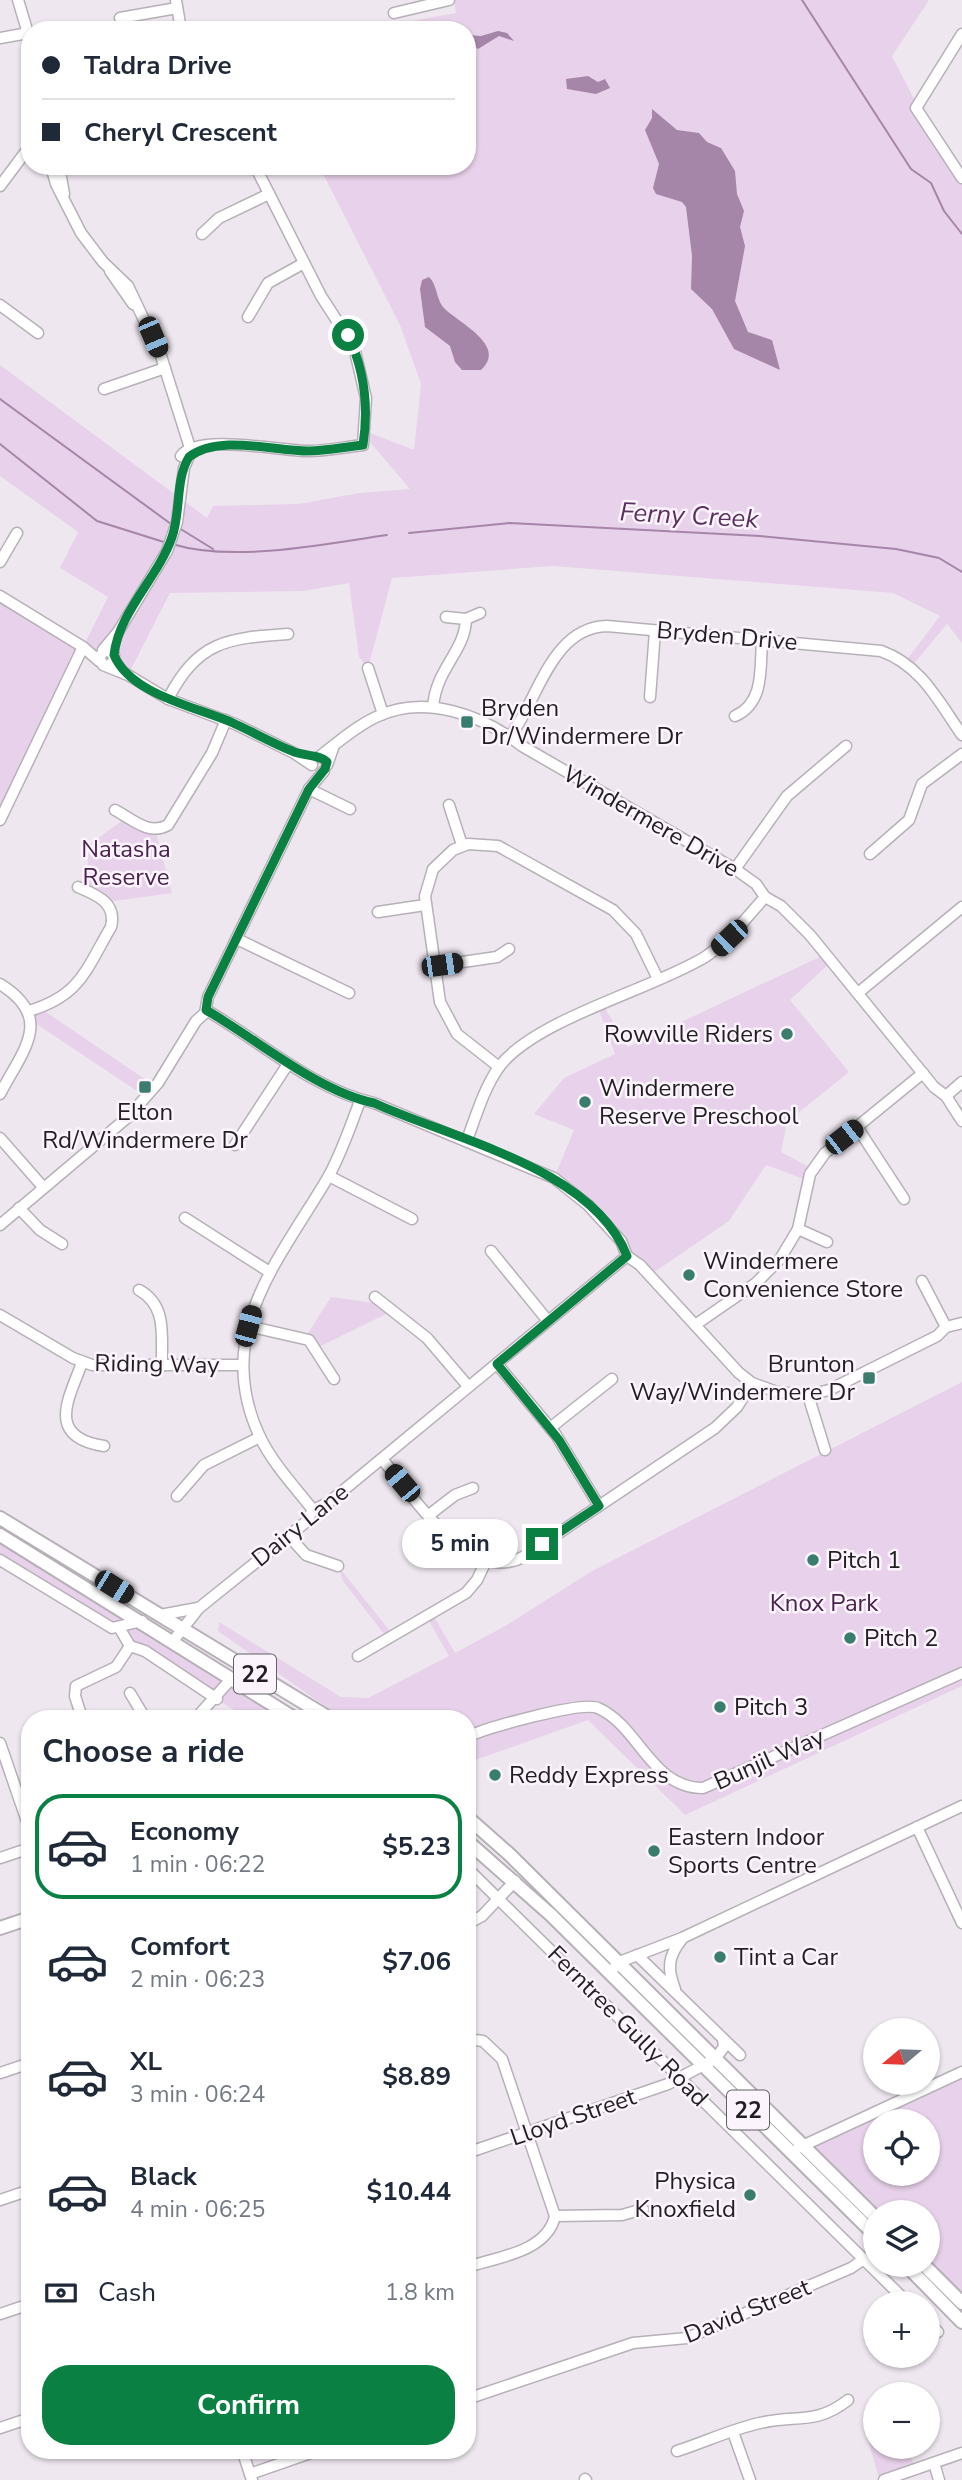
<!DOCTYPE html>
<meta charset="utf-8">
<style>
:root{--surface:#fff;--page:#f6f6f7;--text:#1f2937;--muted:#747a83;--line:#e0e1e3;--accent:#0b8043}
body{margin:0;font-family:"Nunito Sans",sans-serif;background:var(--page);color:var(--text);height:100vh;display:flex;flex-direction:column;font-size:26px;white-space:nowrap}
*{box-sizing:border-box;margin:0}
p{font-size:23px;color:var(--muted)}
.icon{flex:none;width:38px;height:38px;fill:none;stroke:currentColor;stroke-width:2;stroke-linecap:round;stroke-linejoin:round}
.map{position:relative;flex:1;overflow:hidden}
.panel{position:absolute;left:21px;top:1710px;width:455px;height:749px;display:flex;flex-direction:column;background:var(--surface);border-radius:28px;box-shadow:0 2px 5px #0004}
.panel>*{flex:none}
.top-card{position:absolute;left:21px;top:21px;width:455px;height:154px;border-radius:28px;box-shadow:0 2px 5px #0004;display:grid;align-content:center;height:154px;padding:0 21px;background:var(--surface)}
.needle{width:46px;rotate:251deg}
.fabs{position:absolute;left:863px;top:2018px;display:grid;gap:14px}
.fabs a{display:grid;place-items:center;width:77px;height:77px;border-radius:50%;background:var(--surface);box-shadow:0 2px 5px #0004;font-size:35px}
.end{position:absolute;width:32px;height:32px;margin:-16px;border:9px solid #0b8043;background:#fff;box-shadow:0 0 0 4px #fff}
.from{border-radius:50%}
.bubble{position:absolute;height:49px;border-radius:24px;background:var(--surface);box-shadow:0 2px 5px #0004;font-size:23px;font-weight:700;line-height:49px;text-align:center}
.car{position:absolute;width:21px;height:42px;margin:-21px -10px;border-radius:9px;box-shadow:0 0 5px 2px #0007;background:linear-gradient(#222 24%,#8ab4d8 0 40%,#222 0 76%,#8ab4d8 0 86%,#222 0)}
.top-card b{display:flex;align-items:center;gap:24px;height:66px;font-size:26px}
.top-card b+b{border-top:2px solid var(--line)}
.top-card i{width:18px;height:18px;background:var(--text)}
ul{padding:0;list-style:none}
li{display:flex;align-items:center;gap:21px;height:105px;margin:0 14px 10px;padding:0 7px;border:4px solid transparent;border-radius:28px}
li div{flex:1}
li b{display:block;font-size:26px}
li em{font-style:normal;font-weight:700}
li.current{border-color:var(--accent)}
li>.icon{width:63px;height:63px;stroke-width:1.5}
h2{padding:0 21px;font-size:32px;line-height:84px}
.pay{display:flex;align-items:center;gap:18px;height:77px;padding:0 21px;font-size:26px}
.pay p{margin-inline-start:auto}
.action{display:flex;gap:14px;margin-top:auto;padding:14px 21px}
.action a{flex:1;height:80px;border-radius:28px;background:var(--accent);color:#fff;font-size:28px;font-weight:700;line-height:80px;text-align:center}
.map>svg:first-child{display:block}
</style>
<div class="map">
<svg width="962" height="2480" viewBox="0 0 962 2480">
<rect width="100%" height="100%" fill="#efe7f0"/>
<g fill="#e8d1ea" fill-rule="evenodd">
<path d="M 454,0 L 929,0 L 892,56 L 917,105 L 962,178 L 962,643 L 947,624 L 911,667 L 905,662 L 940,616 L 893,593 L 553,566 L 392,578 L 368,668 L 359,657 L 349,583 L 304,591 L 170,593 L 128,675 L 114,655 L 118,634 L 99,650 L 83,647 L 108,597 L 60,568 L 78,532 L 0,476 L 0,365 L 207,518 L 213,506 L 299,504 L 359,493 L 410,489 L 364,435 L 365,431 L 414,450 L 421,384 L 400,325 L 319,166 L 467,166 L 467,30 L 362,30 L 456,13 Z"/>
<path d="M 0,596 L 79,649 L 0,819 Z"/>
<path d="M 127,817 L 155,829 L 172,893 L 107,902 L 86,891 L 89,845 Z"/>
<path d="M 826,954 L 832,961 L 790,1000 L 849,1072 L 787,1122 L 781,1152 L 813,1169 L 809,1181 L 766,1165 L 729,1221 L 650,1275 L 554,1178 L 574,1130 L 534,1114 L 564,1078 L 615,1054 L 598,1007 L 603,1005 L 628,1047 Z"/>
<path d="M 40,1008 L 155,1086 L 146,1097 L 32,1021 L 29,1011 Z"/>
<path d="M 331,1297 L 381,1304 L 390,1312 L 317,1348 L 305,1338 Z"/>
<path d="M 962,1382 L 962,1686 L 685,1815 L 588,1720 L 467,1763 L 467,1718 L 342,1718 L 218,1631 L 219,1622 L 341,1697 L 368,1698 L 449,1656 L 426,1616 L 432,1613 L 455,1653 L 507,1625 L 592,1571 Z"/>
<path d="M 0,1535 L 293,1718 L 247,1718 L 130,1646 L 120,1629 L 0,1560 Z"/>
<path d="M 338,1566 L 393,1635 L 388,1639 L 343,1581 Z"/>
<path d="M 962,2072 L 962,2303 L 928,2264 L 928,2212 L 875,2212 L 802,2144 ZM 875,2121 L 928,2121 L 928,2174 L 875,2174 Z"/>
<path d="M 875,2430 L 875,2446 L 908,2447 L 914,2466 L 879,2478 L 866,2433 Z"/>
</g>
<g fill="#a686a8">
<path d="M 498,31 L 507,33 L 514,41 L 499,36 L 478,49 L 467,39 L 467,35 L 481,36 Z"/>
<path d="M 588,76 L 598,82 L 605,79 L 610,88 L 596,94 L 567,89 L 566,79 Z"/>
<path d="M 652,109 L 677,130 L 699,133 L 707,142 L 721,148 L 735,171 L 737,194 L 744,211 L 740,227 L 745,246 L 735,301 L 748,332 L 772,340 L 780,370 L 734,349 L 712,309 L 691,289 L 692,256 L 686,207 L 682,202 L 656,194 L 653,188 L 659,164 L 645,130 L 652,118 Z"/>
<path d="M 429,277 C 437,284 436,298 443,307 C 455,321 509,345 481,370 L 462,370 L 455,362 L 450,346 L 425,327 L 420,289 L 422,280 Z"/>
</g>
<g fill="none" stroke-linecap="round" stroke-linejoin="round">
<g stroke="#a686a8" stroke-width="2">
<path d="M 802,0 L 911,169 L 931,183 L 944,211 L 962,234"/>
<path d="M 0,399 L 171,524"/>
<path d="M 0,444 L 97,521 L 167,543"/>
<path d="M 179,528 L 213,549"/>
<path d="M 409,533 L 510,523 L 760,536 L 896,549 L 939,558 L 962,572"/>
<path d="M 172,544 C 234,563 323,544 387,535"/>
</g>
<g stroke="#b7b0b8" stroke-width="13">
<g id="minor">
<path d="M 18,0 L 30,40"/>
<path d="M 176,0 L 181,30"/>
<path d="M 394,13 L 449,0"/>
<path d="M 120,18 L 177,8"/>
<path d="M 962,34 L 916,108 L 962,178"/>
<path d="M 0,38 L 28,33"/>
<path d="M 51,166 L 56,184 L 81,233 L 103,262 L 128,286 L 161,356 L 191,451 L 184,468 L 177,522 L 167,551 L 118,632 L 103,650"/>
<path d="M 59,166 L 64,194"/>
<path d="M 0,186 L 30,146"/>
<path d="M 202,234 L 219,218 L 269,194"/>
<path d="M 110,271 L 133,304"/>
<path d="M 0,305 L 38,333"/>
<path d="M 248,317 L 268,283 L 304,263"/>
<path d="M 104,389 L 165,368"/>
<path d="M 181,456 C 196,433 282,451 308,451 C 327,451 344,447 363,445 L 366,398 L 354,347 L 321,296 L 255,166"/>
<path d="M 0,562 L 17,533"/>
<path d="M 0,596 L 83,647 L 99,661"/>
<path d="M 446,617 L 466,619 L 480,613"/>
<path d="M 109,665 L 113,663 L 114,655 L 106,649 L 99,657 L 103,665 L 128,675 L 168,699 L 235,724 L 294,753 L 312,765"/>
<path d="M 368,668 L 383,714"/>
<path d="M 650,697 L 655,631"/>
<path d="M 168,699 C 198,641 227,638 288,634"/>
<path d="M 433,707 C 436,668 465,652 466,619"/>
<path d="M 735,716 C 765,703 760,667 762,639"/>
<path d="M 511,735 C 538,699 552,627 607,626 L 881,651 C 921,665 939,702 962,735"/>
<path d="M 319,757 C 337,743 355,727 376,717 C 425,693 484,716 522,746 L 735,869 L 756,884 L 765,897 L 781,906 L 810,935 L 934,1087 L 946,1096 L 962,1121"/>
<path d="M 327,765 L 333,748"/>
<path d="M 309,789 L 350,809"/>
<path d="M 449,805 L 462,845"/>
<path d="M 115,810 C 132,819 149,836 168,825 L 212,753 L 226,720"/>
<path d="M 0,820 L 83,647"/>
<path d="M 870,854 L 909,820 L 922,784 L 962,754"/>
<path d="M 735,869 L 787,796 L 846,746"/>
<path d="M 378,912 L 425,905"/>
<path d="M 237,939 L 349,993"/>
<path d="M 435,966 L 497,957 L 509,949"/>
<path d="M 0,984 C 55,1018 23,1050 0,1094"/>
<path d="M 858,993 L 962,907"/>
<path d="M 206,1010 C 260,1041 314,1090 374,1103 L 554,1178 L 588,1205 L 621,1241 L 627,1256 L 640,1265 L 739,1373 L 752,1383 L 777,1392 L 808,1395 L 829,1390 L 937,1336 L 946,1327 L 962,1323"/>
<path d="M 29,1011 C 81,995 85,971 111,927 C 117,903 97,895 78,887"/>
<path d="M 499,1067 L 457,1034 L 440,1002 L 425,896 L 433,869 L 453,850 L 468,844 L 498,846 L 613,910 L 636,934 L 658,979"/>
<path d="M 946,1096 L 962,1082"/>
<path d="M 857,1127 L 904,1199"/>
<path d="M 0,1138 L 43,1187"/>
<path d="M 467,1140 C 476,1116 484,1088 499,1067 C 535,1019 651,990 705,957 C 729,941 746,918 765,897"/>
<path d="M 235,1145 L 288,1064"/>
<path d="M 329,1176 L 412,1219"/>
<path d="M 19,1208 L 40,1230 L 62,1244"/>
<path d="M 185,1218 L 268,1271"/>
<path d="M 0,1225 L 128,1117 L 158,1083 L 196,1021 L 205,1013 L 208,997 L 309,789 L 324,771"/>
<path d="M 798,1229 L 827,1242"/>
<path d="M 491,1251 L 548,1321"/>
<path d="M 922,1281 L 946,1327"/>
<path d="M 139,1290 C 168,1306 161,1337 162,1366"/>
<path d="M 375,1297 L 427,1338 L 467,1385"/>
<path d="M 0,1315 L 73,1358 L 92,1365 L 243,1365"/>
<path d="M 695,1325 L 756,1283 L 780,1259 L 798,1229 L 810,1174 L 825,1153 L 923,1073"/>
<path d="M 248,1326 L 309,1340 L 334,1379"/>
<path d="M 82,1363 C 68,1400 46,1437 104,1446"/>
<path d="M 497,1364 L 556,1435 L 599,1506"/>
<path d="M 808,1395 L 825,1450"/>
<path d="M 550,1428 L 612,1379"/>
<path d="M 382,1459 C 411,1493 469,1586 523,1557 L 715,1428 L 737,1407 L 752,1383"/>
<path d="M 177,1496 L 204,1465 L 260,1437"/>
<path d="M 313,1510 C 295,1487 273,1464 260,1437 C 212,1335 277,1263 327,1179 C 341,1155 350,1127 360,1101"/>
<path d="M 429,1515 L 455,1495 L 473,1488"/>
<path d="M 288,1535 L 306,1555 L 338,1566"/>
<path d="M 0,1560 L 112,1628 L 142,1621"/>
<path d="M 160,1615 L 198,1608"/>
<path d="M 120,1629 L 130,1646 L 145,1651 L 217,1699"/>
<path d="M 173,1641 L 199,1608 L 306,1522 L 313,1510 L 328,1503 L 627,1256"/>
<path d="M 358,1656 L 466,1593 L 477,1580 L 486,1561"/>
<path d="M 130,1693 L 145,1718"/>
<path d="M 82,1718 L 75,1696 L 76,1686 L 116,1667 L 130,1646"/>
<path d="M 196,1718 L 232,1678"/>
<path d="M 467,1737 C 486,1728 581,1701 598,1708 C 639,1726 651,1788 703,1788 L 962,1673"/>
<path d="M 0,1743 L 30,1830"/>
<path d="M 917,1827 L 962,1923"/>
<path d="M 0,1858 L 30,1848"/>
<path d="M 467,1868 L 908,2303"/>
<path d="M 467,1924 L 482,1916 L 515,1881"/>
<path d="M 637,1955 L 740,2055"/>
<path d="M 614,1968 L 622,1961 L 682,1938 L 962,1806"/>
<path d="M 675,1989 C 667,1969 668,1956 682,1939"/>
<path d="M 467,2039 L 483,2041 L 502,2059 L 555,2216 C 547,2252 498,2257 467,2267"/>
<path d="M 0,2073 L 30,2063"/>
<path d="M 798,2148 L 962,2072"/>
<path d="M 467,2153 L 668,2084 L 715,2059 L 724,2047 L 723,2039"/>
<path d="M 0,2200 L 30,2190"/>
<path d="M 555,2216 L 622,2215 L 643,2209"/>
<path d="M 0,2314 L 30,2304"/>
<path d="M 928,2322 L 938,2332"/>
<path d="M 467,2399 L 633,2343 L 687,2338 L 851,2268 L 864,2259"/>
<path d="M 0,2428 L 30,2418"/>
<path d="M 733,2432 L 750,2480"/>
<path d="M 242,2450 L 252,2480"/>
<path d="M 677,2451 C 705,2442 732,2429 760,2423 C 795,2414 815,2426 848,2400"/>
<path d="M 934,2463 L 939,2480"/>
<path d="M 250,2474 L 319,2450"/>
<path d="M 585,2479 L 586,2480"/>
<path d="M 884,2480 L 962,2453"/>
</g>
</g>
<g stroke="#b7b0b8" stroke-width="16">
<g id="major">
<path d="M 0,1518 L 329,1718"/>
<path d="M 0,1535 L 294,1718"/>
<path d="M 467,1817 L 509,1854 L 875,2217"/>
<path d="M 467,1841 L 551,1915 L 875,2235"/>
<path d="M 0,1928 L 30,1918"/>
<path d="M 905,2264 L 962,2322"/>
<path d="M 923,2264 L 962,2303"/>
</g>
</g>
<use href="#minor" stroke="#fff" stroke-width="10"/>
<use href="#major" stroke="#fff" stroke-width="12"/>
</g>
<g fill="none" stroke-linecap="round" stroke-linejoin="round">
<path stroke="#0b8043" stroke-width="9" d="M 348,335 C 365,371 369,406 363,445 C 344,447 327,451 308,451 C 274,451 219,434 189,457 C 175,480 181,512 172,537 C 158,578 119,611 114,655 C 131,695 197,707 233,723 C 253,732 272,743 292,751 C 302,756 319,754 327,762 L 325,769 L 309,789 L 208,997 L 206,1010 C 258,1040 317,1091 374,1103 C 452,1139 593,1168 627,1256 L 497,1364 L 559,1440 L 599,1506 L 542,1544"/>
</g>
<g fill="#3a7c6d" stroke="#fcf4fd" stroke-width="2.5">
<rect x="460" y="715" width="14" height="14" rx="3.5"/>
<circle cx="787" cy="1034" r="7"/>
<rect x="138" y="1080" width="14" height="14" rx="3.5"/>
<circle cx="585" cy="1102" r="7"/>
<circle cx="689" cy="1275" r="7"/>
<rect x="862" y="1371" width="14" height="14" rx="3.5"/>
<circle cx="813" cy="1560" r="7"/>
<circle cx="850" cy="1638" r="7"/>
<circle cx="720" cy="1707" r="7"/>
<circle cx="495" cy="1775" r="7"/>
<circle cx="654" cy="1851" r="7"/>
<circle cx="720" cy="1957" r="7"/>
<circle cx="750" cy="2195" r="7"/>
</g>
<g text-anchor="middle" stroke-width="5" stroke-linejoin="round" paint-order="stroke">
<g fill="#fcf4fd" stroke="#635f64" stroke-width="2">
<rect x="234" y="1654.5" width="42" height="39" rx="5"/>
<rect x="727" y="2090.5" width="42" height="39" rx="5"/>
</g>
<g font-size="23" font-weight="bold" fill="#221f22">
<text x="255" y="1682">22</text>
<text x="748" y="2118">22</text>
</g>
<g font-size="24" fill="#221f22" stroke="#fcf4fd">
<text transform="translate(727 636) rotate(5)" y="8">Bryden Drive</text>
<text transform="translate(651 821) rotate(30)" y="8">Windermere Drive</text>
<text transform="translate(157 1364) rotate(1)" y="8">Riding Way</text>
<text transform="translate(300 1525) rotate(-39)" y="8">Dairy Lane</text>
<text transform="translate(769 1759) rotate(-24)" y="8">Bunjil Way</text>
<text transform="translate(628 2026) rotate(45)" y="8">Ferntree Gully Road</text>
<text transform="translate(573 2117) rotate(-19)" y="8">Lloyd Street</text>
<text transform="translate(747 2311) rotate(-22)" y="8">David Street</text>
</g>
<g font-size="24" fill="#221f22" stroke="#fcf4fd" text-anchor="start">
<text x="481" y="716">Bryden<tspan x="481" dy="28">Dr/Windermere Dr</tspan></text>
<text x="773" y="1042" text-anchor="end">Rowville Riders</text>
<text x="599" y="1096">Windermere<tspan x="599" dy="28">Reserve Preschool</tspan></text>
<text x="145" y="1120" text-anchor="middle">Elton<tspan x="145" dy="28">Rd/Windermere Dr</tspan></text>
<text x="703" y="1269">Windermere<tspan x="703" dy="28">Convenience Store</tspan></text>
<text x="855" y="1372" text-anchor="end">Brunton<tspan x="855" dy="28">Way/Windermere Dr</tspan></text>
<text x="827" y="1568">Pitch 1</text>
<text x="864" y="1646">Pitch 2</text>
<text x="734" y="1715">Pitch 3</text>
<text x="509" y="1783">Reddy Express</text>
<text x="668" y="1845">Eastern Indoor<tspan x="668" dy="28">Sports Centre</tspan></text>
<text x="734" y="1965">Tint a Car</text>
<text x="736" y="2189" text-anchor="end">Physica<tspan x="736" dy="28">Knoxfield</tspan></text>
</g>
<g font-size="24" fill="#4a214f" stroke="#fcf4fd">
<text x="126" y="857">Natasha<tspan x="126" dy="28">Reserve</tspan></text>
<text x="824" y="1611">Knox Park</text>
</g>
<g font-size="26" font-style="italic" fill="#5a305f" stroke="#fcf4fd">
<text transform="translate(689 515) rotate(3)" y="9">Ferny Creek</text>
</g>
</g>
</svg>
<div class="fabs">
<a><svg class="needle" viewBox="-14 -14 28 28"><path d="M0-13l5 13h-10z" fill="#e53935"/><path d="M0 13l5-13h-10z" fill="#747a83"/></svg></a>
<a><svg class="icon" aria-label="locate" viewBox="0 0 24 24"><circle cx="12" cy="12" r="6"/><path d="M12 2v4M12 18v4M2 12h4M18 12h4"/></svg></a>
<a><svg class="icon" aria-label="layers" viewBox="0 0 24 24"><path d="M12 4l9 5-9 5-9-5zM3 14l9 5 9-5"/></svg></a>
<a>+</a>
<a>−</a>
</div>
<i class="end from" style="left:348px;top:335px"></i>
<i class="end" style="left:542px;top:1544px"></i>
<div class="bubble" style="left:402px;top:1519px;width:116px">5 min</div>
<i class="car" style="left:153px;top:337px;rotate:157deg"></i>
<i class="car" style="left:729px;top:938px;rotate:226deg"></i>
<i class="car" style="left:442px;top:965px;rotate:82deg"></i>
<i class="car" style="left:844px;top:1137px;rotate:52deg"></i>
<i class="car" style="left:248px;top:1326px;rotate:15deg"></i>
<i class="car" style="left:402px;top:1483px;rotate:320deg"></i>
<i class="car" style="left:114px;top:1587px;rotate:122deg"></i>
<div class="top-card">
<b><i class="from"></i>Taldra Drive</b>
<b><i></i>Cheryl Crescent</b>
</div>
<section class="panel">
<h2>Choose a ride</h2>
<ul>
<li class="current"><svg class="icon" aria-label="car" viewBox="0 0 24 24"><path d="M5 17H2v-5l4-1 3-4h7l3 4 3 1v5h-3M9 17h6M6 11h13"/><circle cx="7" cy="17" r="2"/><circle cx="17" cy="17" r="2"/></svg><div><b>Economy</b><p>1 min · 06:22</p></div><em>$5.23</em></li>
<li><svg class="icon" aria-label="car" viewBox="0 0 24 24"><path d="M5 17H2v-5l4-1 3-4h7l3 4 3 1v5h-3M9 17h6M6 11h13"/><circle cx="7" cy="17" r="2"/><circle cx="17" cy="17" r="2"/></svg><div><b>Comfort</b><p>2 min · 06:23</p></div><em>$7.06</em></li>
<li><svg class="icon" aria-label="car" viewBox="0 0 24 24"><path d="M5 17H2v-5l4-1 3-4h7l3 4 3 1v5h-3M9 17h6M6 11h13"/><circle cx="7" cy="17" r="2"/><circle cx="17" cy="17" r="2"/></svg><div><b>XL</b><p>3 min · 06:24</p></div><em>$8.89</em></li>
<li><svg class="icon" aria-label="car" viewBox="0 0 24 24"><path d="M5 17H2v-5l4-1 3-4h7l3 4 3 1v5h-3M9 17h6M6 11h13"/><circle cx="7" cy="17" r="2"/><circle cx="17" cy="17" r="2"/></svg><div><b>Black</b><p>4 min · 06:25</p></div><em>$10.44</em></li>
</ul>
<div class="pay"><svg class="icon" aria-label="cash" viewBox="0 0 24 24"><path d="M3 7h18v10H3z"/><circle cx="12" cy="12" r="2"/></svg>Cash<p>1.8 km</p></div>
<div class="action"><a>Confirm</a></div>
</section>
</div>
